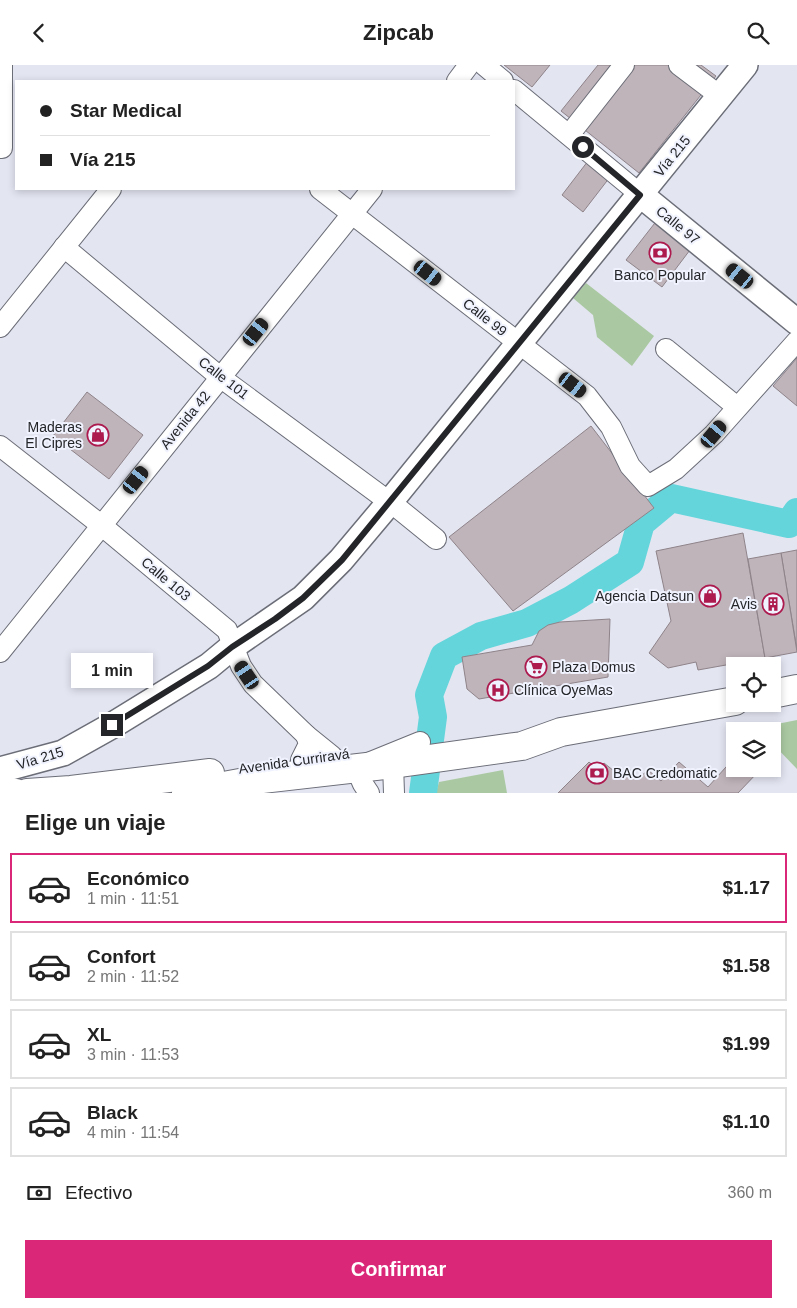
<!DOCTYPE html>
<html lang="es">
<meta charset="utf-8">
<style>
:root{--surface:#fff;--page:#f6f6f6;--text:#222;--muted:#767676;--line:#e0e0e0;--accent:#db2777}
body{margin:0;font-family:Helvetica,sans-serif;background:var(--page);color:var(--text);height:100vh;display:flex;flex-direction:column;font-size:19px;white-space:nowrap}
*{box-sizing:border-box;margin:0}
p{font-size:16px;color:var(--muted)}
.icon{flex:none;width:28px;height:28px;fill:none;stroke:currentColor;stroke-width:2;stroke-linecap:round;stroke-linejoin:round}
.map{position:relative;height:728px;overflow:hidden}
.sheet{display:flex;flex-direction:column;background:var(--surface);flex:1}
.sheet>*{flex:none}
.banner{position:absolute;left:15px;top:15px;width:500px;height:110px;border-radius:0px;box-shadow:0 2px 8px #0003;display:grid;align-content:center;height:110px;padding:0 25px;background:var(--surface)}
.controls{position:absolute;left:726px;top:592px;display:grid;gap:10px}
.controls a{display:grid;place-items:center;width:55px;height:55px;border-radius:0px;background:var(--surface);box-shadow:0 2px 8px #0003;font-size:25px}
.end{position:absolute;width:22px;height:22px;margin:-11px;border:6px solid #242529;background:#fff;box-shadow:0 0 0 2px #fff}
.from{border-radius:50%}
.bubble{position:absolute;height:35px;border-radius:0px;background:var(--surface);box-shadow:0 2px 8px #0003;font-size:16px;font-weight:700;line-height:35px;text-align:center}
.car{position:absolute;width:15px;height:30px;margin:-15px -8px;border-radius:6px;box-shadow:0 0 4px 1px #0007;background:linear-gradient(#222 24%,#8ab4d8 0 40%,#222 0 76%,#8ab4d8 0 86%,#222 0)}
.banner b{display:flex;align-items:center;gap:18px;height:48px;font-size:19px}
.banner b+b{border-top:1px solid var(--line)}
.banner i{width:12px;height:12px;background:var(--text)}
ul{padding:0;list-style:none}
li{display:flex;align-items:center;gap:15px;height:70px;margin:0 10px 8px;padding:0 15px;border:2px solid var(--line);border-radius:0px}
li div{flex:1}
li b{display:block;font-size:19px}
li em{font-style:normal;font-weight:700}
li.on{border-color:var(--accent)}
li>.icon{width:45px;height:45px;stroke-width:1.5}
h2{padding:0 25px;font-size:22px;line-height:60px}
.pay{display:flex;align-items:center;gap:12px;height:55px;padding:0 25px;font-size:19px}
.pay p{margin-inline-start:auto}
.primary-button{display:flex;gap:10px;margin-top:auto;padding:10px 25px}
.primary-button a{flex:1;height:58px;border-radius:0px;background:var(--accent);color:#fff;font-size:20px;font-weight:700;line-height:58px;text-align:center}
header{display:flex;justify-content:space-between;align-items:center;height:65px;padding:0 25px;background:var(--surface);font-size:22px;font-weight:700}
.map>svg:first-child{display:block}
</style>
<header><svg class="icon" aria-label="back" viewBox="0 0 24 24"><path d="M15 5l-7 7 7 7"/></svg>Zipcab<svg class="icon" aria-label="search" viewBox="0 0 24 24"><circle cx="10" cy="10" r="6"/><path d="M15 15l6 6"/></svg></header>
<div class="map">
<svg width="797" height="728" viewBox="0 0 797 728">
<rect width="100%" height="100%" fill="#e3e5f1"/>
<g fill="#aac9a2">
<path d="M 586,218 L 654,271 L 632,301 L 597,272 L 593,250 L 573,233 Z"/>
<path d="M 797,655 L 797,704 L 773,679 L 772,666 L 760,666 L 757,663 Z"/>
<path d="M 503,705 L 507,728 L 436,728 L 439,717 Z"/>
</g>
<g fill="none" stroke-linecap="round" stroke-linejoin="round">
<path stroke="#64d5db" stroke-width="28" d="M 423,728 L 433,652 L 429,630 L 444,591 L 481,571 L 527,558 L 571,535 L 630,497 L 641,458 L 671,433 L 789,459 L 797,447"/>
</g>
<g fill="#bfb4ba" stroke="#8e8389">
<path d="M 504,0 L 550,0 L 532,22 Z"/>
<path d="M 598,0 L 701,0 L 716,11 L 639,108 L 561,46 Z"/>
<path d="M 588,96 L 610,112 L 583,147 L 562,130 Z"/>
<path d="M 658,154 L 693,181 L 662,222 L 626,195 Z"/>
<path d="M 797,293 L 797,341 L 773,321 Z"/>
<path d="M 87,327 L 143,370 L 109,414 L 53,371 Z"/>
<path d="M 591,361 L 654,443 L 513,546 L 449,472 Z"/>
<path d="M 743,468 L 765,593 L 698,605 L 696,597 L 668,603 L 649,588 L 671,556 L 656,486 Z"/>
<path d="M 797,485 L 797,585 L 781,488 Z"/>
<path d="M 781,488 L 797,587 L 765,593 L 748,494 Z"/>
<path d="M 610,554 L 608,612 L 479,634 L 467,624 L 462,592 L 532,580 L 539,566 L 548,560 L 560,557 Z"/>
<path d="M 735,692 L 735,704 L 757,704 L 759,706 L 738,728 L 558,728 L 589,697 L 598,705 L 604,698 L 619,710 L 627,702 L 639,713 L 648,705 L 661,716 L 679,697 L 708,722 Z"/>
</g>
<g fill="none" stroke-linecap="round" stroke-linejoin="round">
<g stroke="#6b6d77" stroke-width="22">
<g id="minor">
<path d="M 484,0 L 503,16"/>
<path d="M 679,0 L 720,31"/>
<path d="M 457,16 L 469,0"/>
<path d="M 514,25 L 641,130"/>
<path d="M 569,70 L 624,0"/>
<path d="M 0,83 L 2,83 L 2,0"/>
<path d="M 320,124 L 587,331 L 611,362 L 630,401 L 648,421 L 676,404 L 714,369 L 797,276"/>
<path d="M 64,182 L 220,312 L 399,444 L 436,474"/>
<path d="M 0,262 L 111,124"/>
<path d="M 666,284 L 737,342"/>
<path d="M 0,381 L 101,460 L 227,565 L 241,601 L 253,619 L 306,670 L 332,691"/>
<path d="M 0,587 L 372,124"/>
<path d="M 301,695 L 309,679 L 306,670"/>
<path d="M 393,699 L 394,728"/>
<path d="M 369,728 L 363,719 L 356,703 L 420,677"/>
</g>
</g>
<g stroke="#6b6d77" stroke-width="28">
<g id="major">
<path d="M 641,130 L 797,257"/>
<path d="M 0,705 L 63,688 L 113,660 L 209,601 L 232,582 L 303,533 L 341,495 L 389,438 L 745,0"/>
</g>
</g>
<g stroke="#6b6d77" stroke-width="30">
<g id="highway">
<path d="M 772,629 L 797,624"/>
<path d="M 0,726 L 15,728"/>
<path d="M 27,728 L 71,725 L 210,708"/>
<path d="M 186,728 L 262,714 L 393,699 L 522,681 L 561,667 L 735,636"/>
</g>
</g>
<use href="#minor" stroke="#fff" stroke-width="20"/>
<use href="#major" stroke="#fff" stroke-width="25"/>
<use href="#highway" stroke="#fff" stroke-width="28"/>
</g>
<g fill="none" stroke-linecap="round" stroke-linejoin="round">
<path stroke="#242529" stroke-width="6" d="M 112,660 L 208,601 L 232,582 L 275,554 L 303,533 L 342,495 L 640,130 L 583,82"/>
</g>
<defs>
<g id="bank-ring" transform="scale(1.125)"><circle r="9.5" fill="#f0f3fe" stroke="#ac1a4e" stroke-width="1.5"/><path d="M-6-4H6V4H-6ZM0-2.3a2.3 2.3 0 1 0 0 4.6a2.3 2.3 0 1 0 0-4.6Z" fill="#ac1a4e"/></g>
<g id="shop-ring" transform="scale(1.125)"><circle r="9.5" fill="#f0f3fe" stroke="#ac1a4e" stroke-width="1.5"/><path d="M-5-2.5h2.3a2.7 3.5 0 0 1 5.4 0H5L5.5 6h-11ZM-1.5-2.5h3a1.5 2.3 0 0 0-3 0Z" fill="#ac1a4e"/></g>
<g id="building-ring" transform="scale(1.125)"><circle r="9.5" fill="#f0f3fe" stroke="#ac1a4e" stroke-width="1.5"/><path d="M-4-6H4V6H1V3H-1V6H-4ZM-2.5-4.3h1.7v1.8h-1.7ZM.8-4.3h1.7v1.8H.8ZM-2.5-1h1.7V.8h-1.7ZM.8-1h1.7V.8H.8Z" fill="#ac1a4e"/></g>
<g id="supermarket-ring" transform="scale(1.125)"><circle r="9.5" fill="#f0f3fe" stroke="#ac1a4e" stroke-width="1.5"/><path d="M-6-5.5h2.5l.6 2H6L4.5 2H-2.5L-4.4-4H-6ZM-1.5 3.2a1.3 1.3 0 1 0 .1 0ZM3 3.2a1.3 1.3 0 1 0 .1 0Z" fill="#ac1a4e"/></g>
<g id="hospital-ring" transform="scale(1.125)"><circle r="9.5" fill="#f0f3fe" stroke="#ac1a4e" stroke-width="1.5"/><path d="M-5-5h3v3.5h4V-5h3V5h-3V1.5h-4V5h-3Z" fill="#ac1a4e"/></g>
</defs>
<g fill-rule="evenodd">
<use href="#bank-ring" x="660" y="188"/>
<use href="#shop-ring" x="98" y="370"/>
<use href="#shop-ring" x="710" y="531"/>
<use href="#building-ring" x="773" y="539"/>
<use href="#supermarket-ring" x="536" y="602"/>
<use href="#hospital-ring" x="498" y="625"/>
<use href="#bank-ring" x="597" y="708"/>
</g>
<g text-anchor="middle" stroke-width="4" stroke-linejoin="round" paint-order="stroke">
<g font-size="14" fill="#242529" stroke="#f0f3fe">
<text transform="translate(672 91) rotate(-51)" y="5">Vía 215</text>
<text transform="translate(678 160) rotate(39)" y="5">Calle 97</text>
<text transform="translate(485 252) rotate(38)" y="5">Calle 99</text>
<text transform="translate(224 313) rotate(38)" y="5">Calle 101</text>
<text transform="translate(185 355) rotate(-51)" y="5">Avenida 42</text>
<text transform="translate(166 514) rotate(40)" y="5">Calle 103</text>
<text transform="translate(40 693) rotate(-17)" y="5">Vía 215</text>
<text transform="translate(294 696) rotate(-8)" y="5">Avenida Curriravá</text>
</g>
<g font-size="14" fill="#242529" stroke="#f0f3fe" text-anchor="end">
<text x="660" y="215" text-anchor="middle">Banco Popular</text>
<text x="82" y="367">Maderas<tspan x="82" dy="16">El Cipres</tspan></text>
<text x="694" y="536">Agencia Datsun</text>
<text x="757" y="544">Avis</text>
<text x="552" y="607" text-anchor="start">Plaza Domus</text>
<text x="514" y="630" text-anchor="start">Clínica OyeMas</text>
<text x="613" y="713" text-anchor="start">BAC Credomatic</text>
</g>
</g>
</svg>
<div class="controls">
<a><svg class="icon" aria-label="locate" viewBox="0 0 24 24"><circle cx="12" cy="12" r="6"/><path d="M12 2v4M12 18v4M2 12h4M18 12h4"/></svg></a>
<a><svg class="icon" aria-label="layers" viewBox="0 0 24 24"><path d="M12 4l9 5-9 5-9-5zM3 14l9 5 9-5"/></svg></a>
</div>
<i class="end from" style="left:583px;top:82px"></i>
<i class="end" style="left:112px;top:660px"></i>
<div class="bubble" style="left:71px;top:588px;width:82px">1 min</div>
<i class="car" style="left:428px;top:208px;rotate:128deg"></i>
<i class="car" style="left:740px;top:211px;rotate:309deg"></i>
<i class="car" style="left:256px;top:267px;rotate:39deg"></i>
<i class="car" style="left:573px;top:320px;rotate:128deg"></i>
<i class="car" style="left:714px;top:369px;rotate:40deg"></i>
<i class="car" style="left:136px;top:415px;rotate:39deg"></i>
<i class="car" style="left:247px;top:610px;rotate:326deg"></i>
<div class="banner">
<b><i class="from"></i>Star Medical</b>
<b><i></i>Vía 215</b>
</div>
</div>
<section class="sheet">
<h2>Elige un viaje</h2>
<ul>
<li class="on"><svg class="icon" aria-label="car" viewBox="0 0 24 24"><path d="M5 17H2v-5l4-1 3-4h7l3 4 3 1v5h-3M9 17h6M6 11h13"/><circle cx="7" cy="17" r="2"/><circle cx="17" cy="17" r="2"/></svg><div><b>Económico</b><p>1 min · 11:51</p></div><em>$1.17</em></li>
<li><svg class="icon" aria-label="car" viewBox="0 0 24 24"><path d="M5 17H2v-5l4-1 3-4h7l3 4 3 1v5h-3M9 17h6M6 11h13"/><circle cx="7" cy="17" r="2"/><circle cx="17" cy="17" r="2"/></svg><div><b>Confort</b><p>2 min · 11:52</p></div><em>$1.58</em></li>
<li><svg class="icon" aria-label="car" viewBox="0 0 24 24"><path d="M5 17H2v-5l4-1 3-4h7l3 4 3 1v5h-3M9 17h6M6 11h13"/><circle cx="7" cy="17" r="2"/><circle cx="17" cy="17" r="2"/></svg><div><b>XL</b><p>3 min · 11:53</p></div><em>$1.99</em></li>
<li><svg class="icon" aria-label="car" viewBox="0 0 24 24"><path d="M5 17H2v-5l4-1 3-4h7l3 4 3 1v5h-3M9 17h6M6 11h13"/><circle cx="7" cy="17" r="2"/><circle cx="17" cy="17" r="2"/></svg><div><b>Black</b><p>4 min · 11:54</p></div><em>$1.10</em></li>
</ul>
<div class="pay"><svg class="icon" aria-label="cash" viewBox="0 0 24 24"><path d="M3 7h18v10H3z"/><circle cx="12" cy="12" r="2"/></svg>Efectivo<p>360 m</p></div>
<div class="primary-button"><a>Confirmar</a></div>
</section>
